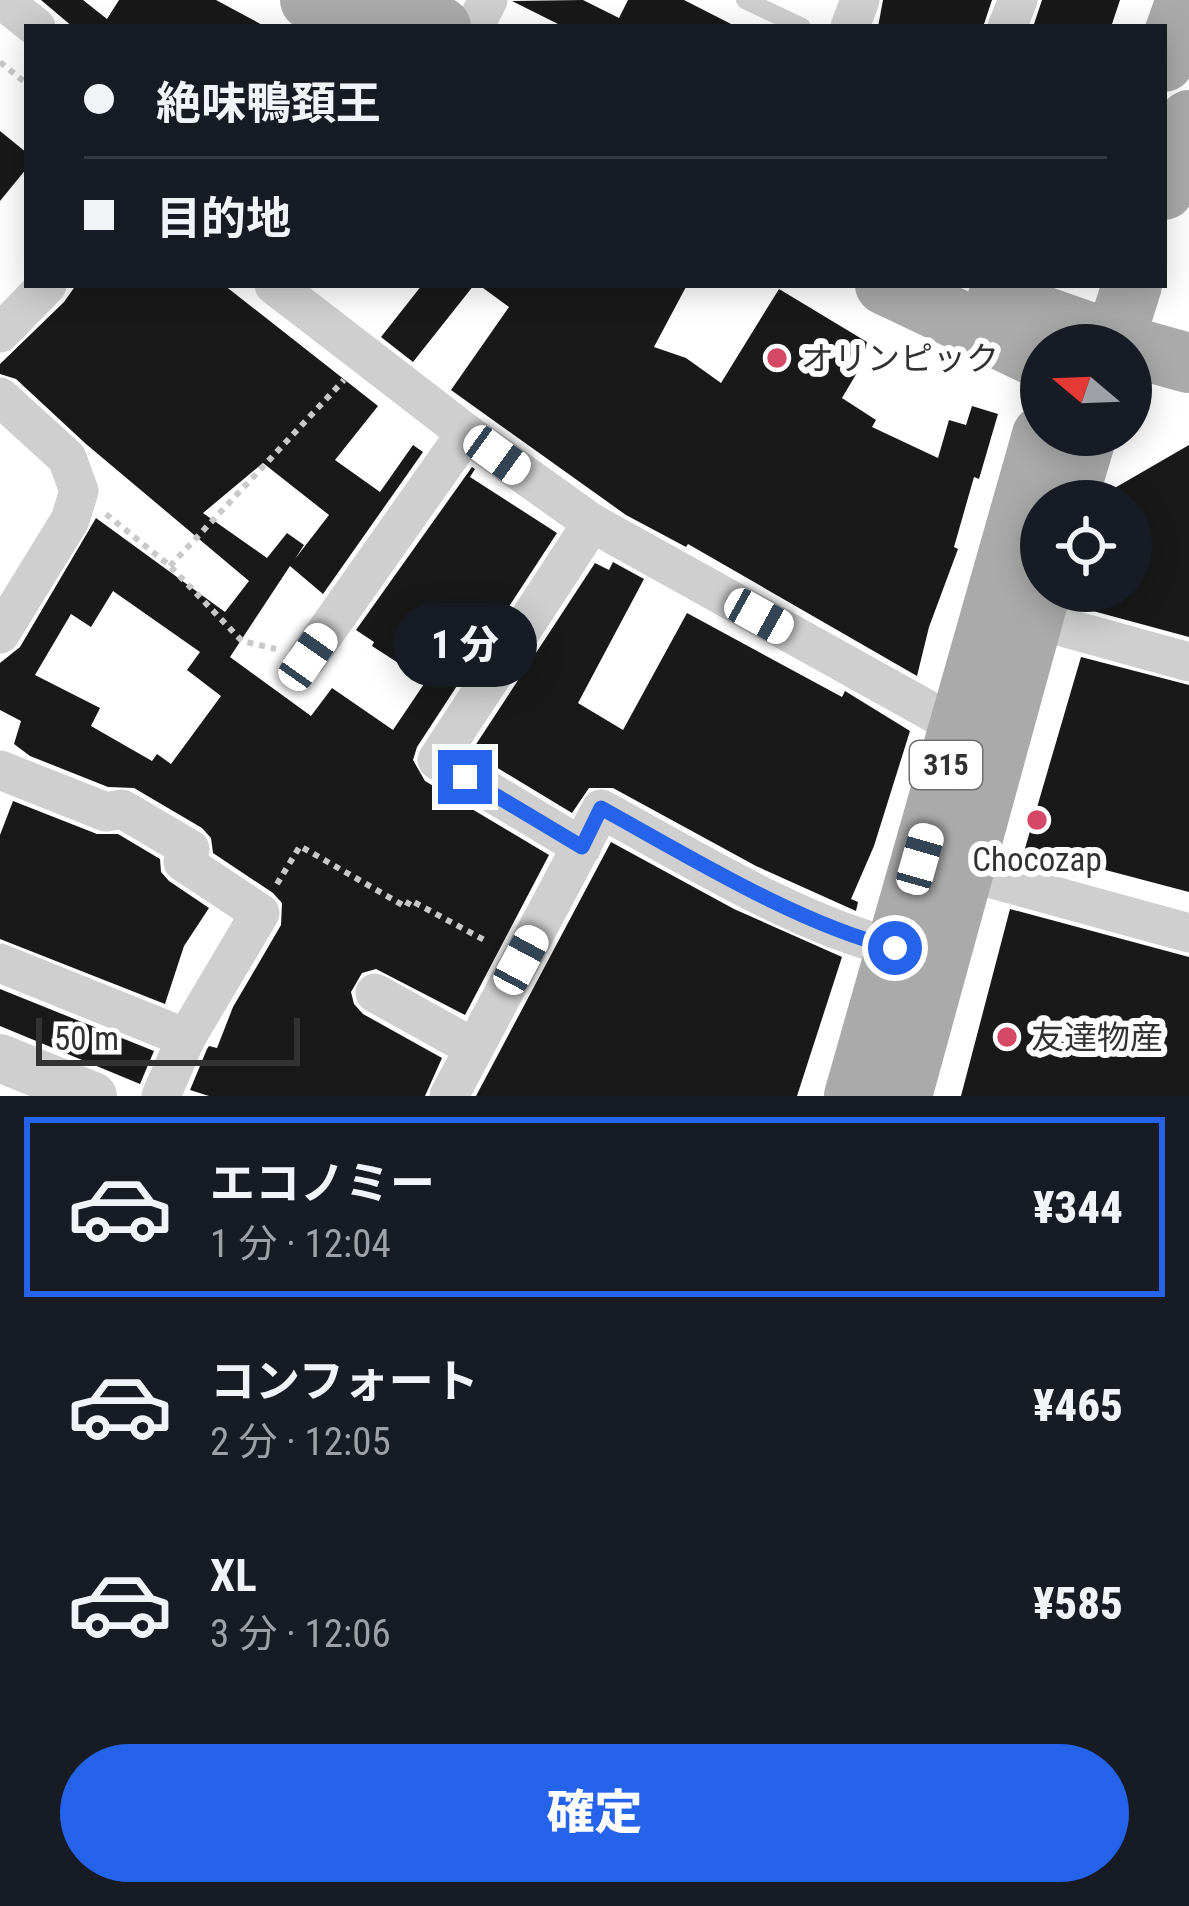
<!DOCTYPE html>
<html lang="ja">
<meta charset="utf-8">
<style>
:root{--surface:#171b24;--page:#20242c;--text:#f1f3f6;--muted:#9ea1a6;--line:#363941;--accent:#2563eb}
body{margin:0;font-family:"Roboto Condensed","Noto Sans JP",sans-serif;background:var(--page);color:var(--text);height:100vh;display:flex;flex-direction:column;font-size:45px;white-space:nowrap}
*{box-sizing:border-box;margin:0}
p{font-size:39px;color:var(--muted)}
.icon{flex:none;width:66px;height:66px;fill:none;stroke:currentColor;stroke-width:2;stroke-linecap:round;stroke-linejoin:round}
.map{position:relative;height:1096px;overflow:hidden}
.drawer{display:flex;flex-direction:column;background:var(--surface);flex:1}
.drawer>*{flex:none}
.banner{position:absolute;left:24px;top:24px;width:1143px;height:264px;border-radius:0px;box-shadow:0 6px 30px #0003;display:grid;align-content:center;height:264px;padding:0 60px;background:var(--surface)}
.needle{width:78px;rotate:289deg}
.tools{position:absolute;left:1020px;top:324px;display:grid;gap:24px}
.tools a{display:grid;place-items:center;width:132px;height:132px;border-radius:50%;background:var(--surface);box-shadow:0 6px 30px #0003;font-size:60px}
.scale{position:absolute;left:36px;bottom:30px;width:264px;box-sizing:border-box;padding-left:12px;border:6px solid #323232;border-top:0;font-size:33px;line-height:42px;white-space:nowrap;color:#323232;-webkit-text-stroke:9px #fff;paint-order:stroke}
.end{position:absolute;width:54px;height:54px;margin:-27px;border:15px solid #2563eb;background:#fff;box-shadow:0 0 0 6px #fff}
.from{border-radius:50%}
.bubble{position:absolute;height:84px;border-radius:42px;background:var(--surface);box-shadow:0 6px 30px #0003;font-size:39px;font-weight:800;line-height:84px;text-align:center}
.car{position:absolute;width:36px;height:72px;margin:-36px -18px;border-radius:15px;box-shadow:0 0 9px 3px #0007;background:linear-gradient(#fff 24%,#345 0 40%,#fff 0 76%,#345 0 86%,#fff 0)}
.banner b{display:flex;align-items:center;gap:42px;height:114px;font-size:45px}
.banner b+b{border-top:3px solid var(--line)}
.banner i{width:30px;height:30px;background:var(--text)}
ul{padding:21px 0 0;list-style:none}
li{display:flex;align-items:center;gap:36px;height:180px;margin:0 24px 18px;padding:0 36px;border:6px solid transparent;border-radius:0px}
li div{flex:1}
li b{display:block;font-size:45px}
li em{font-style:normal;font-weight:800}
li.current{border-color:var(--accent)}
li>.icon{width:108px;height:108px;stroke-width:1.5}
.primary-button{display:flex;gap:24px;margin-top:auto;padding:24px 60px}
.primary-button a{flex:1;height:138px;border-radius:72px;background:var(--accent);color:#fff;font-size:48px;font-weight:800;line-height:138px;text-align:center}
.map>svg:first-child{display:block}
</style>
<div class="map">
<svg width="1189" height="1096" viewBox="0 0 1189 1096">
<rect width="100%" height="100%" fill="#fff"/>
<g fill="#191919" fill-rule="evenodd">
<path d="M 41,0 L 83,0 L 107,19 L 119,0 L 216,0 L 266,27 L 73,27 Z"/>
<path d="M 583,0 L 619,18 L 628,0 L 684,0 L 737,27 L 564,27 L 512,1 Z"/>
<path d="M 883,0 L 992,0 L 983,27 L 878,27 Z"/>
<path d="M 1042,0 L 1120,0 L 1111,27 L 1033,27 Z"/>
<path d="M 0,131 L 27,153 L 27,168 L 0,201 Z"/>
<path d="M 76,285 L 224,285 L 378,406 L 335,460 L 380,492 L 413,445 L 423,452 L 323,594 L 290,566 L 230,657 L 311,716 L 332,688 L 393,730 L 426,681 L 372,646 L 374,642 L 356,630 L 472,467 L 475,469 L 470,477 L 557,533 L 417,747 L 413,760 L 425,781 L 549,855 L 465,1015 L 376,969 L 362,973 L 351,992 L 354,1004 L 363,1014 L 442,1058 L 425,1096 L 209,1096 L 190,1090 L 207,1049 L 209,1046 L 217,1048 L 233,1007 L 281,925 L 282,903 L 273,893 L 213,853 L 211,838 L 202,828 L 134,788 L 108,787 L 30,756 L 14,744 L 21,721 L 0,710 L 0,663 L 20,647 L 96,518 L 225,612 L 249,581 L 86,444 L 16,379 L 0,374 L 0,364 L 64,302 ZM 263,463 L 329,515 L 295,559 L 304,545 L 287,533 L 267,558 L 203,513 ZM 113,591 L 200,652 L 187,670 L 221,696 L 171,764 L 157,754 L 152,761 L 91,726 L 100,708 L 35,675 L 71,614 L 91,627 Z"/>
<path d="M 422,285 L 474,285 L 413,362 L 381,337 Z"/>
<path d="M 479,285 L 687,285 L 654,347 L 686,358 L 721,383 L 779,289 L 867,342 L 861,366 L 842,398 L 876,420 L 872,427 L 938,458 L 949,420 L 966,425 L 972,406 L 998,414 L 979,479 L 974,477 L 954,547 L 958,549 L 929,627 L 917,676 L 688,544 L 686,547 L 626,515 L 451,390 L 509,307 Z"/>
<path d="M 1189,445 L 1189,637 L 1093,611 L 1098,591 L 1131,591 L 1131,501 L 1103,501 L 1106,493 Z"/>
<path d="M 613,562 L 644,579 L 578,703 L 623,730 L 687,613 L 842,697 L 845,691 L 910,731 L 874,846 L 851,899 L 858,902 L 856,911 L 756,866 L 613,788 L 589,788 L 572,813 L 471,752 L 595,563 L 609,570 Z"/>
<path d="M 1081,657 L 1189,685 L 1189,892 L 1079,863 L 1076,877 L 1021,862 Z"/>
<path d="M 13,801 L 97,834 L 118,834 L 160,859 L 161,872 L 169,881 L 209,908 L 184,946 L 165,1004 L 0,939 L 0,835 Z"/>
<path d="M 611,842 L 734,909 L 842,957 L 797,1096 L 476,1096 Z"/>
<path d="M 1010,909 L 1189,957 L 1189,1096 L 961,1096 Z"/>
<path d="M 0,989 L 154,1051 L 140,1084 L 0,1026 Z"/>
</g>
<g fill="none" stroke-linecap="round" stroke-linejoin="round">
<g stroke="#c9c9c9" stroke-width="6" stroke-dasharray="6 6" stroke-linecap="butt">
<path d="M 0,62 L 27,84"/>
<path d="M 106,514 L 170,566 L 242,641 L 276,649"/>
<path d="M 170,566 L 344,380"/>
<path d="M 277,884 L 300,846 L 406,907 L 410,900 L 488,942"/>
</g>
<path stroke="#cfcfcf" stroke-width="18" d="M 745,0 L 802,27"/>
<g stroke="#cfcfcf" stroke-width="39">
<path d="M 2,0 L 36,27"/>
<path d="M 474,27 L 488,0"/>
<path d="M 850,27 L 860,0"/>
<path d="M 1007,27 L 1018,0"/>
<path d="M 274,285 L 466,433 L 592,523 L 957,726"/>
<path d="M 0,333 L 47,285"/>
<path d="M 0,397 L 67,458 L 79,491 L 70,520 L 0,634"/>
<path d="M 1033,619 L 1189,662"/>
<path d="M 308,657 L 466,433"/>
<path d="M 0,770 L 106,812 L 122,809 L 190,849 L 183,862 L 260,913 L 186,1038 L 161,1096"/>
<path d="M 582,847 L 437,760 L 592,523"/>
<path d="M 963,871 L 1189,933"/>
<path d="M 0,963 L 186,1038"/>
<path d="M 375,993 L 474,1048"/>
<path d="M 449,1096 L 601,809 C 690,857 797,924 895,948"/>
</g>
<path stroke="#cfcfcf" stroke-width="48" d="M 0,1058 L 93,1096"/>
<g stroke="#aaa" stroke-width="60">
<path d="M 310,0 L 364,27"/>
<path d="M 388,0 L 441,27"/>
<path d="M 1164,62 L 1186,0"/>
<path d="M 1164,190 L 1189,120"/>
<path d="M 885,285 L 1041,359"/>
<path d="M 997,300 L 1126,345"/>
<path d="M 1113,345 L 1132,285"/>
<path d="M 1131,347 L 1189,363"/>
<path d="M 1067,501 L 1087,435"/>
<path d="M 854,1096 L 1042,435"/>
<path d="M 902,1096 L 1041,590"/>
</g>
</g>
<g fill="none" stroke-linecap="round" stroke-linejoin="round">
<path stroke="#2563eb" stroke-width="15" d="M 465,777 L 582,847 L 601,808 C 688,856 800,925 895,948"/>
</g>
<g fill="#d54966" stroke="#fff" stroke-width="4.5">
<circle cx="777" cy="358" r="12"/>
<circle cx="1037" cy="820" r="12"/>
<circle cx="1007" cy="1037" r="12"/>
</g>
<g text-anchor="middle" stroke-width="12" stroke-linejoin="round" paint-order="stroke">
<rect fill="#fff" stroke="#707070" stroke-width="3" x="910" y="741" width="72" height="48" rx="9"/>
<g font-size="30" font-weight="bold" fill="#323232">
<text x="946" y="775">315</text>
</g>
<g font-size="33" fill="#323232" stroke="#fff" text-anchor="start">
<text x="801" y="370">オリンピック</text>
<text x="1037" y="871" text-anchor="middle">Chocozap</text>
<text x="1031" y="1049">友達物産</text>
</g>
</g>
</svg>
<div class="tools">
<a><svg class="needle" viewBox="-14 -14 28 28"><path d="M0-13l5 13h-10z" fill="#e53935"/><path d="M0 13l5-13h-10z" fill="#9ea1a6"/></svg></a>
<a><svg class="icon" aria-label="locate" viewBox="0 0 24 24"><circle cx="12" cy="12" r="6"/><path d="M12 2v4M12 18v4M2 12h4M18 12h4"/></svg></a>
</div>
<div class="scale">50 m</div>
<i class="end from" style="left:895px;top:948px"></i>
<i class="end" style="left:465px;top:777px"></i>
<div class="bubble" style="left:393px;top:603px;width:144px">1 分</div>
<i class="car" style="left:497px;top:455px;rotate:126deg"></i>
<i class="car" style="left:759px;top:616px;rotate:119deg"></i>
<i class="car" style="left:308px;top:657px;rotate:35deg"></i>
<i class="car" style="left:920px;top:859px;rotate:16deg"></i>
<i class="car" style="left:521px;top:960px;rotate:28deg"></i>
<div class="banner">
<b><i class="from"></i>絶味鴨頚王</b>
<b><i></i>目的地</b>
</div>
</div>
<section class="drawer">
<ul>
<li class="current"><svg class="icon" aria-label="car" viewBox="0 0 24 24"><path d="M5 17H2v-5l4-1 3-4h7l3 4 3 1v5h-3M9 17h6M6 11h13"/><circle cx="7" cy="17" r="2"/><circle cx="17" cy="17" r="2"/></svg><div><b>エコノミー</b><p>1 分 · 12:04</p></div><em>¥344</em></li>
<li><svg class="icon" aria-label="car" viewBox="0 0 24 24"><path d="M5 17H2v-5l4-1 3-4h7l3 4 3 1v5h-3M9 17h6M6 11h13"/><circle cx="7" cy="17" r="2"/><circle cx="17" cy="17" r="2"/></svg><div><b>コンフォート</b><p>2 分 · 12:05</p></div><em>¥465</em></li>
<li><svg class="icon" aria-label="car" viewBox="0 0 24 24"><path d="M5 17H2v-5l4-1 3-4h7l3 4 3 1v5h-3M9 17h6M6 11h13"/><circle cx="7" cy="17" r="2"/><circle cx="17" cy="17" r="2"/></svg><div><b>XL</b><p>3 分 · 12:06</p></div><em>¥585</em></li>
</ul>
<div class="primary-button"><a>確定</a></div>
</section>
